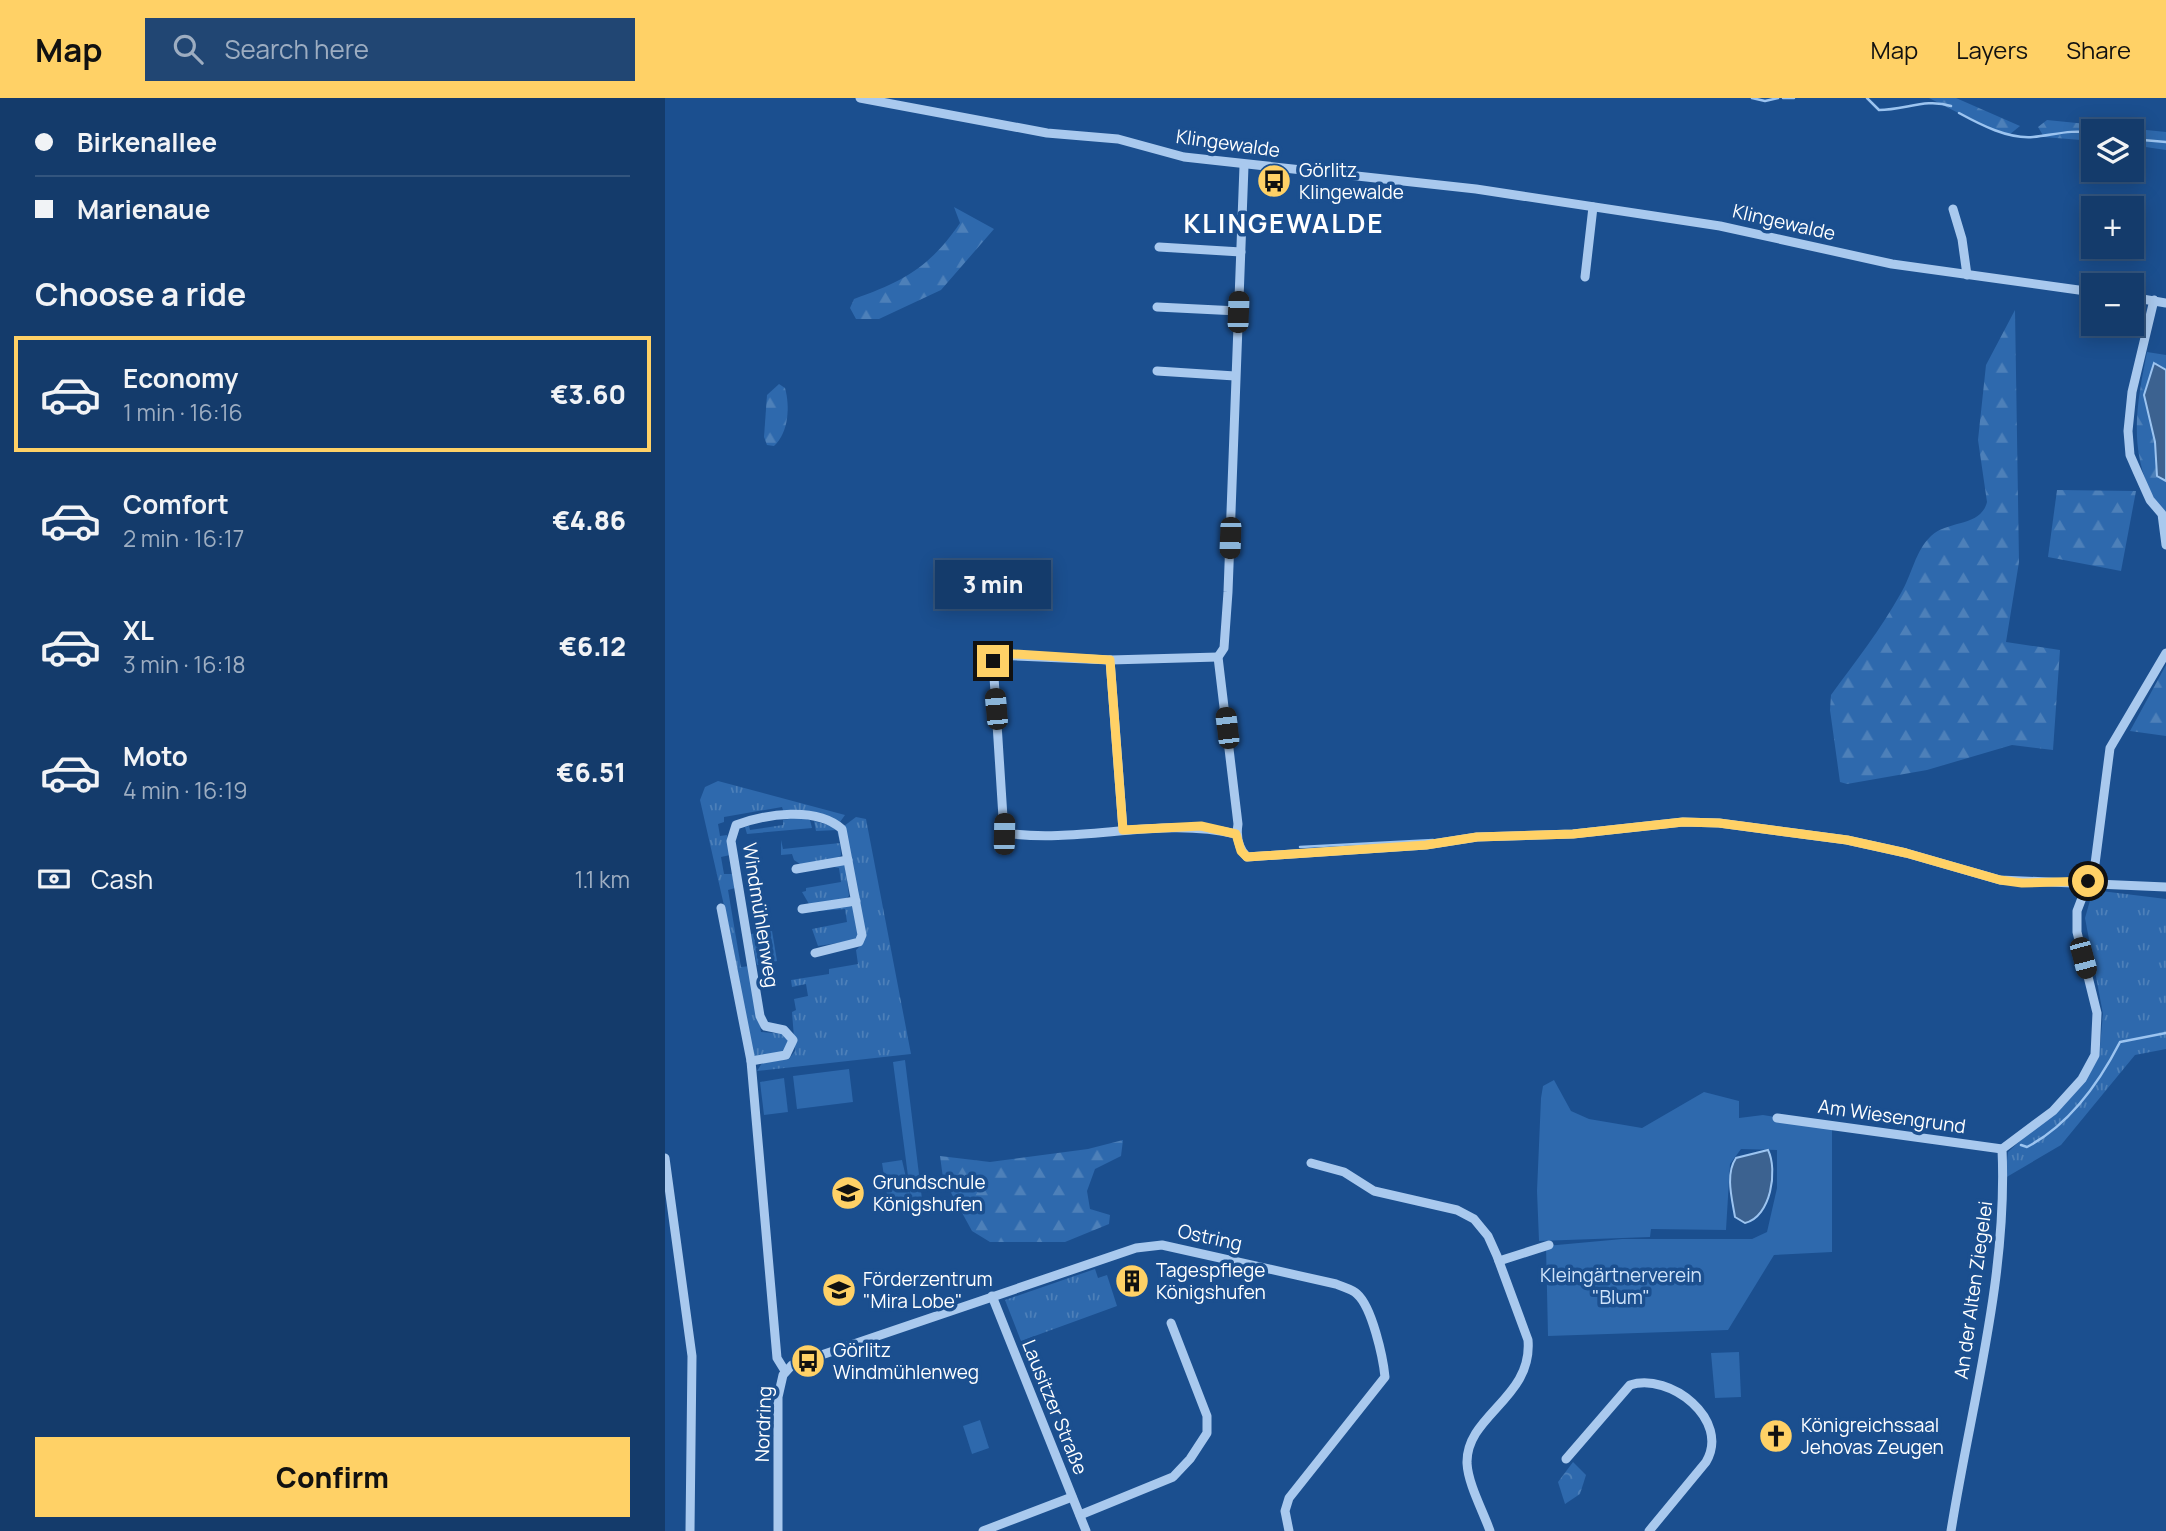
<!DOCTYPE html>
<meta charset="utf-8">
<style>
:root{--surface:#143b6b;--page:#214673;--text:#f1f3f6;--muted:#9dadc1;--line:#33557e;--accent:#ffd166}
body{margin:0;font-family:Manrope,sans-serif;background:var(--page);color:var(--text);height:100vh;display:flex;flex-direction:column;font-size:26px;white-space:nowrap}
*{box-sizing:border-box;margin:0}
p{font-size:23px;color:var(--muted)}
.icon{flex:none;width:38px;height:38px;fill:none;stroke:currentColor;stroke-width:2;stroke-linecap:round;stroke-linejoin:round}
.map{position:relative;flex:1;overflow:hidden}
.drawer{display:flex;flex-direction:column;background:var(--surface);width:665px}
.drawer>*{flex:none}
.banner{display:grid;align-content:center;height:154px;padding:0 35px;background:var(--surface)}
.tools{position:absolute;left:1416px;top:21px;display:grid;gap:14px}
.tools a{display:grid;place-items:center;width:63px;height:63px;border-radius:0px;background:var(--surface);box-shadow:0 4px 18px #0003,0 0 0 2px var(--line);font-size:35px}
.end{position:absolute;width:32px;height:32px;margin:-16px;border:9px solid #ffd166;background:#111;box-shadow:0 0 0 4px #111}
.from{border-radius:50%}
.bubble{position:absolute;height:49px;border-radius:0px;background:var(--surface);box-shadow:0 4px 18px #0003,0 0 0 2px var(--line);font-size:23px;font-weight:800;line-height:49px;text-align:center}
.car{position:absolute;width:21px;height:42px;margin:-21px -10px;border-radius:9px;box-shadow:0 0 5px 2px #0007;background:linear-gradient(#222 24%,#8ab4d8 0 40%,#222 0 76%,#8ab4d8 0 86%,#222 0)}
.banner b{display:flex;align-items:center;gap:24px;height:66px;font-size:26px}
.banner b+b{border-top:2px solid var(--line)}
.banner i{width:18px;height:18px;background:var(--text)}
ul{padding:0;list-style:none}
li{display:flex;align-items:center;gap:21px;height:116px;margin:0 14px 10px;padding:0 21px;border:4px solid transparent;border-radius:0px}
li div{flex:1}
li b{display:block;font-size:26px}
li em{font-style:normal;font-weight:800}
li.current{border-color:var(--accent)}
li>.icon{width:63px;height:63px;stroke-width:1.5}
h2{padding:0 35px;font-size:32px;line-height:84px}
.pay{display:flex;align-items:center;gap:18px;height:77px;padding:0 35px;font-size:26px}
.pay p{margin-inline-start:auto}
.primary-button{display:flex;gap:14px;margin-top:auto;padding:14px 35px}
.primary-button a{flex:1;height:80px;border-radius:0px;background:var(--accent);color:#111;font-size:28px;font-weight:800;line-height:80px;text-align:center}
header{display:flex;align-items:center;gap:42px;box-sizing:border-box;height:98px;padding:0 35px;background:var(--accent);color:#111}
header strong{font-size:33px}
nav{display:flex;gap:38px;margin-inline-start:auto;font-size:24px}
.search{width:490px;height:63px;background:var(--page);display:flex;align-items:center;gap:18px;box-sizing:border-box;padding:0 24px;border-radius:0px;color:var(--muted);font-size:26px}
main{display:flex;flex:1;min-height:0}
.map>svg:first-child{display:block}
</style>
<header>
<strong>Map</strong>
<div class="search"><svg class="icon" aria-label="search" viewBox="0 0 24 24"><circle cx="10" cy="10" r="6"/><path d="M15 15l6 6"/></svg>Search here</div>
<nav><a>Map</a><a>Layers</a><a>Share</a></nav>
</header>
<main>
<section class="drawer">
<div class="banner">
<b><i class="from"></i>Birkenallee</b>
<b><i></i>Marienaue</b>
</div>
<h2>Choose a ride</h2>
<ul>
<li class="current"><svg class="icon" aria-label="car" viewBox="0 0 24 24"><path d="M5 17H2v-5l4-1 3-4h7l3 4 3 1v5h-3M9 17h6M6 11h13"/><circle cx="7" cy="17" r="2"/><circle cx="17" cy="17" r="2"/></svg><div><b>Economy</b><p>1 min · 16:16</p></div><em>€3.60</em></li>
<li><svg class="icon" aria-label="car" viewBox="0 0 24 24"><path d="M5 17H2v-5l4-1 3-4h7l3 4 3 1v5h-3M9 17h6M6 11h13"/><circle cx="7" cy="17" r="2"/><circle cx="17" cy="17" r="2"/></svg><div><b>Comfort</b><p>2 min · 16:17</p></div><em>€4.86</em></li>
<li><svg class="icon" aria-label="car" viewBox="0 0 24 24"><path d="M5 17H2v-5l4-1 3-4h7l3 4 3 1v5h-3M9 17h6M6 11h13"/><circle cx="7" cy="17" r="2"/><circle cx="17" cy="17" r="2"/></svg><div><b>XL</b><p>3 min · 16:18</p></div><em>€6.12</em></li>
<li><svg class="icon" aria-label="car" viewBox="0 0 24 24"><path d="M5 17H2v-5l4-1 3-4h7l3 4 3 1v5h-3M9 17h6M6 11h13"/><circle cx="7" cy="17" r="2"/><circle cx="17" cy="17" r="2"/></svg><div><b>Moto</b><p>4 min · 16:19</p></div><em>€6.51</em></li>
</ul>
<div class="pay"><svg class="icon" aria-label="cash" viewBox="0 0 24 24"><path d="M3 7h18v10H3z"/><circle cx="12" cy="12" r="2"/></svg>Cash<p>1.1 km</p></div>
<div class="primary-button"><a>Confirm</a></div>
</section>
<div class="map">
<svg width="1501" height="1433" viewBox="0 0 1501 1433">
<defs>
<pattern id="grass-tufts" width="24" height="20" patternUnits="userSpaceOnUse" patternTransform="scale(1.75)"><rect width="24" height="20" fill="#2e69ad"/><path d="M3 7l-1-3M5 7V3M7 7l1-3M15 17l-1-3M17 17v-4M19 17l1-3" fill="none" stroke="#4d80b9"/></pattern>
<pattern id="forest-firs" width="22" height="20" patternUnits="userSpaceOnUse" patternTransform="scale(1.75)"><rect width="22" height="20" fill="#2e69ad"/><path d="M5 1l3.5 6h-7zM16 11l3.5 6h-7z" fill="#4d80b9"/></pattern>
<pattern id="park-crowns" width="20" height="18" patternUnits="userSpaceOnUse" patternTransform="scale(1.75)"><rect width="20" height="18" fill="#2e69ad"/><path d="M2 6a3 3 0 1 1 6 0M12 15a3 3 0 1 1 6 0" fill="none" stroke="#4d80b9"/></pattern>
</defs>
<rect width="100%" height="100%" fill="#1b4f8f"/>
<g fill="url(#grass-tufts)">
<path d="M 53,683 L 180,717 L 175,724 L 136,713 L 119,715 L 117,709 L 59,719 L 59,724 L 53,726 L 55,738 L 62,737 L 65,757 L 56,759 L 59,776 L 67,776 L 70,790 L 63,792 L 76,869 L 85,868 L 96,934 L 119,936 L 124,941 L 119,955 L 92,959 L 87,957 L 68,847 L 35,702 L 40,689 Z"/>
<path d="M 135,719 L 145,722 L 147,730 L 82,736 L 80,729 L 84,728 L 85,732 L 118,727 L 118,722 Z"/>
<path d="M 191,719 L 201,721 L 246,956 L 92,973 L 97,965 L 124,961 L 130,953 L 127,914 L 131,912 L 129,901 L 143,898 L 141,886 L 127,889 L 126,882 L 164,876 L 164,871 L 193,866 L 191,852 L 198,845 L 179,728 Z"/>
<path d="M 149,723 L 174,730 L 176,757 L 171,762 L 135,766 L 129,762 L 127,756 L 116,757 L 116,742 L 118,751 L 175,745 L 172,732 L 151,733 Z"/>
<path d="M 173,766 L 180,767 L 184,798 L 179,802 L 144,806 L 137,794 L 141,793 L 141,790 L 176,784 L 174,770 L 169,769 Z"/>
<path d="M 1428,792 L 1501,801 L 1501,951 L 1470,957 L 1396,1047 L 1340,1080 L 1343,1054 L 1420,983 L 1434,959 L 1438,916 L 1420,820 Z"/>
<path d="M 182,807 L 188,809 L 194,834 L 192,842 L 153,848 L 147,831 L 182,824 L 180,811 L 140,814 Z"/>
<path d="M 107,833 L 112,863 L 92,867 L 86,836 Z"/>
<path d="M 430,1171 L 433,1180 L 442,1177 L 452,1208 L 356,1243 L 340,1202 Z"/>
</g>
<g fill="url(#forest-firs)">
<path d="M 1264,0 L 1291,0 L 1355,28 L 1344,37 L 1315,26 Z"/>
<path d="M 1382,22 L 1501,34 L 1501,52 L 1467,47 L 1466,33 L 1428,33 L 1428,43 L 1379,39 L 1373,29 Z"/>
<path d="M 289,109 L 329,131 L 276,192 L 214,221 L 191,221 L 185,210 L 189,201 C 239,183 265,169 295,125 Z"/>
<path d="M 1350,212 L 1354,464 L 1341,544 L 1395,552 L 1388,652 L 1347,647 L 1262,672 L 1182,686 L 1175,684 L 1165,612 L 1166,597 C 1190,564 1216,531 1236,495 C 1247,477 1250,453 1266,438 C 1283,422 1316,429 1322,404 L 1313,342 L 1321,267 Z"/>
<path d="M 1482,254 L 1501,257 L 1501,272 L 1489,266 L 1479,297 L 1490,344 L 1492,378 L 1501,383 L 1501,428 C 1498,408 1490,405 1483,388 C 1464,343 1473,300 1482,254 Z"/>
<path d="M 114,286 L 120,290 C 125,308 124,334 109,348 L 102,347 L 99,339 L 102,297 Z"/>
<path d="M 1392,392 L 1471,393 L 1456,473 L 1383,459 Z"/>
<path d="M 1501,567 L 1501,638 L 1465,633 Z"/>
<path d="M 458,1042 L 456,1058 L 430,1071 L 422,1093 L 425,1111 L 445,1117 L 444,1126 L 400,1144 L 325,1144 L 307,1133 L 278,1080 L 275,1058 L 325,1064 L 423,1051 Z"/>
</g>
<path fill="url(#park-crowns)" d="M 908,1364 L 921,1377 L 915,1396 L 900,1406 L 893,1384 Z"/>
<g fill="#2e69ad">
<path d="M 240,962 L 257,1101 L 248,1106 L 224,1110 L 217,1065 L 237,1062 L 246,1101 L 228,964 Z"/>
<path d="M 184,971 L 188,1004 L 132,1011 L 128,978 Z"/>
<path d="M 119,980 L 123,1014 L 99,1017 L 95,984 Z"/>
<path d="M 889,982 L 906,1013 L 924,1021 L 977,1030 L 1039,994 L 1074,1003 L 1074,1020 L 1098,1017 L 1167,1028 L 1167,1154 L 1109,1157 L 1063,1232 L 883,1238 L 881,1148 L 957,1141 L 1087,1141 L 1102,1134 L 1112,1090 L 1112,1052 L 1076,1051 L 1065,1066 L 1061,1132 L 986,1131 L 985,1139 L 874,1143 L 872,1093 L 876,1000 L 878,988 Z"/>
<path d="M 1074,1254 L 1076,1299 L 1050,1300 L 1046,1255 Z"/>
<path d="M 315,1322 L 324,1350 L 307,1356 L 298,1328 Z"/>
</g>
<g fill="#3c6290" stroke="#9cc4f0" stroke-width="2">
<path d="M 1489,265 L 1501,272 L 1501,383 L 1492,378 L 1490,344 L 1479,297 Z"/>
<path d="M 1103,1052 C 1113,1072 1106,1119 1080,1125 L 1070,1119 C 1067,1101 1060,1076 1071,1060 Z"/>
</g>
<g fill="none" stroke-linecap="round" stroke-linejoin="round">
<g stroke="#9cc4f0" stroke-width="2.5">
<path d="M 1087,0 L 1100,3 L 1113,0"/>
<path d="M 1118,0 L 1129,0"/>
<path d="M 1202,0 L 1214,12 C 1240,12 1261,0 1286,8"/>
<path d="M 1294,15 C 1316,27 1343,41 1368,39 C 1389,37 1406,31 1428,35"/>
<path d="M 1466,41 L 1501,44"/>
<path d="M 635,749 L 768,742"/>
<path d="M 1356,1047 L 1362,1049 C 1404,1027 1434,985 1455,944 L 1501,935"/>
</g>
<g stroke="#a9c9ee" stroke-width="9">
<path d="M 195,0 L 382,35 L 453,41 L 519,59 L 811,91 L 1055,128 L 1227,166 L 1428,194"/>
<path d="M 579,68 L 563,494 L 559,550 L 553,559 L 573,726 C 571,739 573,750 582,759 L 761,747 L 812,739 L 908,736 L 1018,724 L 1054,725 L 1182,742 L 1241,755 L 1335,782 L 1501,789"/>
<path d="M 1288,111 L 1297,141 L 1302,177"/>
<path d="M 494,149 L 576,154"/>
<path d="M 920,179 L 928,109"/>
<path d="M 1466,199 L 1501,205"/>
<path d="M 1489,202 L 1467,294 L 1463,333 L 1465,357 L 1472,373 L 1485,402 L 1497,416 L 1501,447"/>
<path d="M 492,209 L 573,213"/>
<path d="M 492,273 L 570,278"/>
<path d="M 553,559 L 445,562 L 331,557 L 328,563 L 339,735 C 417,746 495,718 571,736"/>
<path d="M 445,562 L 458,732"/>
<path d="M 131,771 L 183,762"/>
<path d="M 56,810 L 86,963 L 112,1260 L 120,1273"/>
<path d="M 137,811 L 191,803"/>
<path d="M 86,963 L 121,957 L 128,942 L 119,932 L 100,928 L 95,918 L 66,743 L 71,727 C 101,716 151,708 177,731 L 197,837 L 194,844 L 150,855"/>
<path d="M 1112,1020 L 1337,1051"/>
<path d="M 0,1060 L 27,1258 L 25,1433"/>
<path d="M 646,1065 L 679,1074 L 709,1093 L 792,1112 L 809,1121 L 823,1138 L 832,1158 L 863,1242 C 868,1300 801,1317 802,1365 C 803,1386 818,1413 825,1433"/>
<path d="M 834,1163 L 884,1147"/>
<path d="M 327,1198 L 421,1433"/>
<path d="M 901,1361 L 965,1287 C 1005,1274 1066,1322 1041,1364 L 984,1433"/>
<path d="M 415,1417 L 508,1379 L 525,1361 L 542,1335 L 542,1318 L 506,1225"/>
<path d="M 113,1433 L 113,1299 L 118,1277 L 127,1267 L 471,1150 L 497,1147 L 671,1186 C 677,1189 687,1191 692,1196 C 707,1209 718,1259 720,1279 L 624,1400 L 620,1413 L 624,1433"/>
<path d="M 318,1433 L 407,1399"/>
<path d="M 1286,1433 C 1306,1307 1343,1179 1337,1051 L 1388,1013 L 1417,981 L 1430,957 L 1432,915 L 1412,834 L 1412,813 L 1430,766 L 1445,650 L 1501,555"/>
</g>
</g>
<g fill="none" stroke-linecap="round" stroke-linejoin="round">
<path stroke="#ffd166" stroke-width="9" d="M 328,563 L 335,555 L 445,562 L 458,732 L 536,728 L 571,736 L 576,753 L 582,759 L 761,747 L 812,739 L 908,736 L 1018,724 L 1054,725 L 1182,742 L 1241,755 L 1335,782 L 1357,785 L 1423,783"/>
</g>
<defs>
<g id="bus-disc" transform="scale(1.75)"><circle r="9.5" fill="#ffd166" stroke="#1b4f8f"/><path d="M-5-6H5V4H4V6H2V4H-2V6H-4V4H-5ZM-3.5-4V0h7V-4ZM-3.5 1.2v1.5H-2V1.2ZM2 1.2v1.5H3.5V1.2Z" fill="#111"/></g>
<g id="school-disc" transform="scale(1.75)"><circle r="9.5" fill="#ffd166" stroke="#1b4f8f"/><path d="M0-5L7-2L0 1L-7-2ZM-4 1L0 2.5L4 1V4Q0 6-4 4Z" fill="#111"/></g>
<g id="building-disc" transform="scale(1.75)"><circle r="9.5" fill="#ffd166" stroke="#1b4f8f"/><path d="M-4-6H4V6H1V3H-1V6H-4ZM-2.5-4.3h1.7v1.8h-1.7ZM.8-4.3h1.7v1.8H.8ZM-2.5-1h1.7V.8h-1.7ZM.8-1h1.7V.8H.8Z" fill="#111"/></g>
<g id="church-disc" transform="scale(1.75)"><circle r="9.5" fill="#ffd166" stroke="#1b4f8f"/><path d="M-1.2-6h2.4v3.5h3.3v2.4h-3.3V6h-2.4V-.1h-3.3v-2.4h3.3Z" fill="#111"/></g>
</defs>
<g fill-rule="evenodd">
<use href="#bus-disc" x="609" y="83"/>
<use href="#school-disc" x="183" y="1095"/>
<use href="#building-disc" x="467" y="1183"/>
<use href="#school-disc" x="174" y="1192"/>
<use href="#bus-disc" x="143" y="1263"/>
<use href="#church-disc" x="1111" y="1338"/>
</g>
<g text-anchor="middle" stroke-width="7" stroke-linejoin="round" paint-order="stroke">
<g font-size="19" fill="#fff" stroke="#1b4f8f">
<text transform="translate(563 45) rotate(8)" y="7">Klingewalde</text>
<text transform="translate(1119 124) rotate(13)" y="7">Klingewalde</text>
<text transform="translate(96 817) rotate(81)" y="7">Windmühlenweg</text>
<text transform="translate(1227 1018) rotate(8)" y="7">Am Wiesengrund</text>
<text transform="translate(545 1139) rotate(12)" y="7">Ostring</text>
<text transform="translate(1308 1192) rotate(-82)" y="7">An der Alten Ziegelei</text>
<text transform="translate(390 1309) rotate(68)" y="7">Lausitzer Straße</text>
<text transform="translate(98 1326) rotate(-88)" y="7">Nordring</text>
</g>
<g font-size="19" fill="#fff" stroke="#1b4f8f" text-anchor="start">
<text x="634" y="79">Görlitz<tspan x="634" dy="22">Klingewalde</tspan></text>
<text x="208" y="1091">Grundschule<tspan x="208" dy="22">Königshufen</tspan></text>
<text x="491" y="1179">Tagespflege<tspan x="491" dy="22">Königshufen</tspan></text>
<text x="198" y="1188">Förderzentrum<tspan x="198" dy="22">"Mira Lobe"</tspan></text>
<text x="168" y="1259">Görlitz<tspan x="168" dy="22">Windmühlenweg</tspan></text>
<text x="1136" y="1334">Königreichssaal<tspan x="1136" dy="22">Jehovas Zeugen</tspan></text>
</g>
<g font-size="19" fill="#cfe3fa" stroke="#1b4f8f">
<text x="956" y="1184">Kleingärtnerverein<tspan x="956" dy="22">"Blum"</tspan></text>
</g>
<g font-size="26" font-weight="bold" letter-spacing="2" fill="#fff" stroke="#1b4f8f">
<text x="619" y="135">KLINGEWALDE</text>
</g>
</g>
</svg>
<div class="tools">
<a><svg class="icon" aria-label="layers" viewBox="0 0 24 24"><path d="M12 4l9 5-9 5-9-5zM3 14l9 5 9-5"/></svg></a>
<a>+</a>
<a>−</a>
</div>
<i class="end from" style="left:1423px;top:783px"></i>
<i class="end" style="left:328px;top:563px"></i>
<div class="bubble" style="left:270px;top:462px;width:116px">3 min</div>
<i class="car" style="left:573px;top:214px;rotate:2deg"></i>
<i class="car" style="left:565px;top:440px;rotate:182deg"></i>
<i class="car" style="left:331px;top:611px;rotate:355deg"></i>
<i class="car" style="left:562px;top:630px;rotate:353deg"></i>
<i class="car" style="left:339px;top:736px;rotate:1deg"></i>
<i class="car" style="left:1418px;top:860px;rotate:165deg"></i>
</div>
</main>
